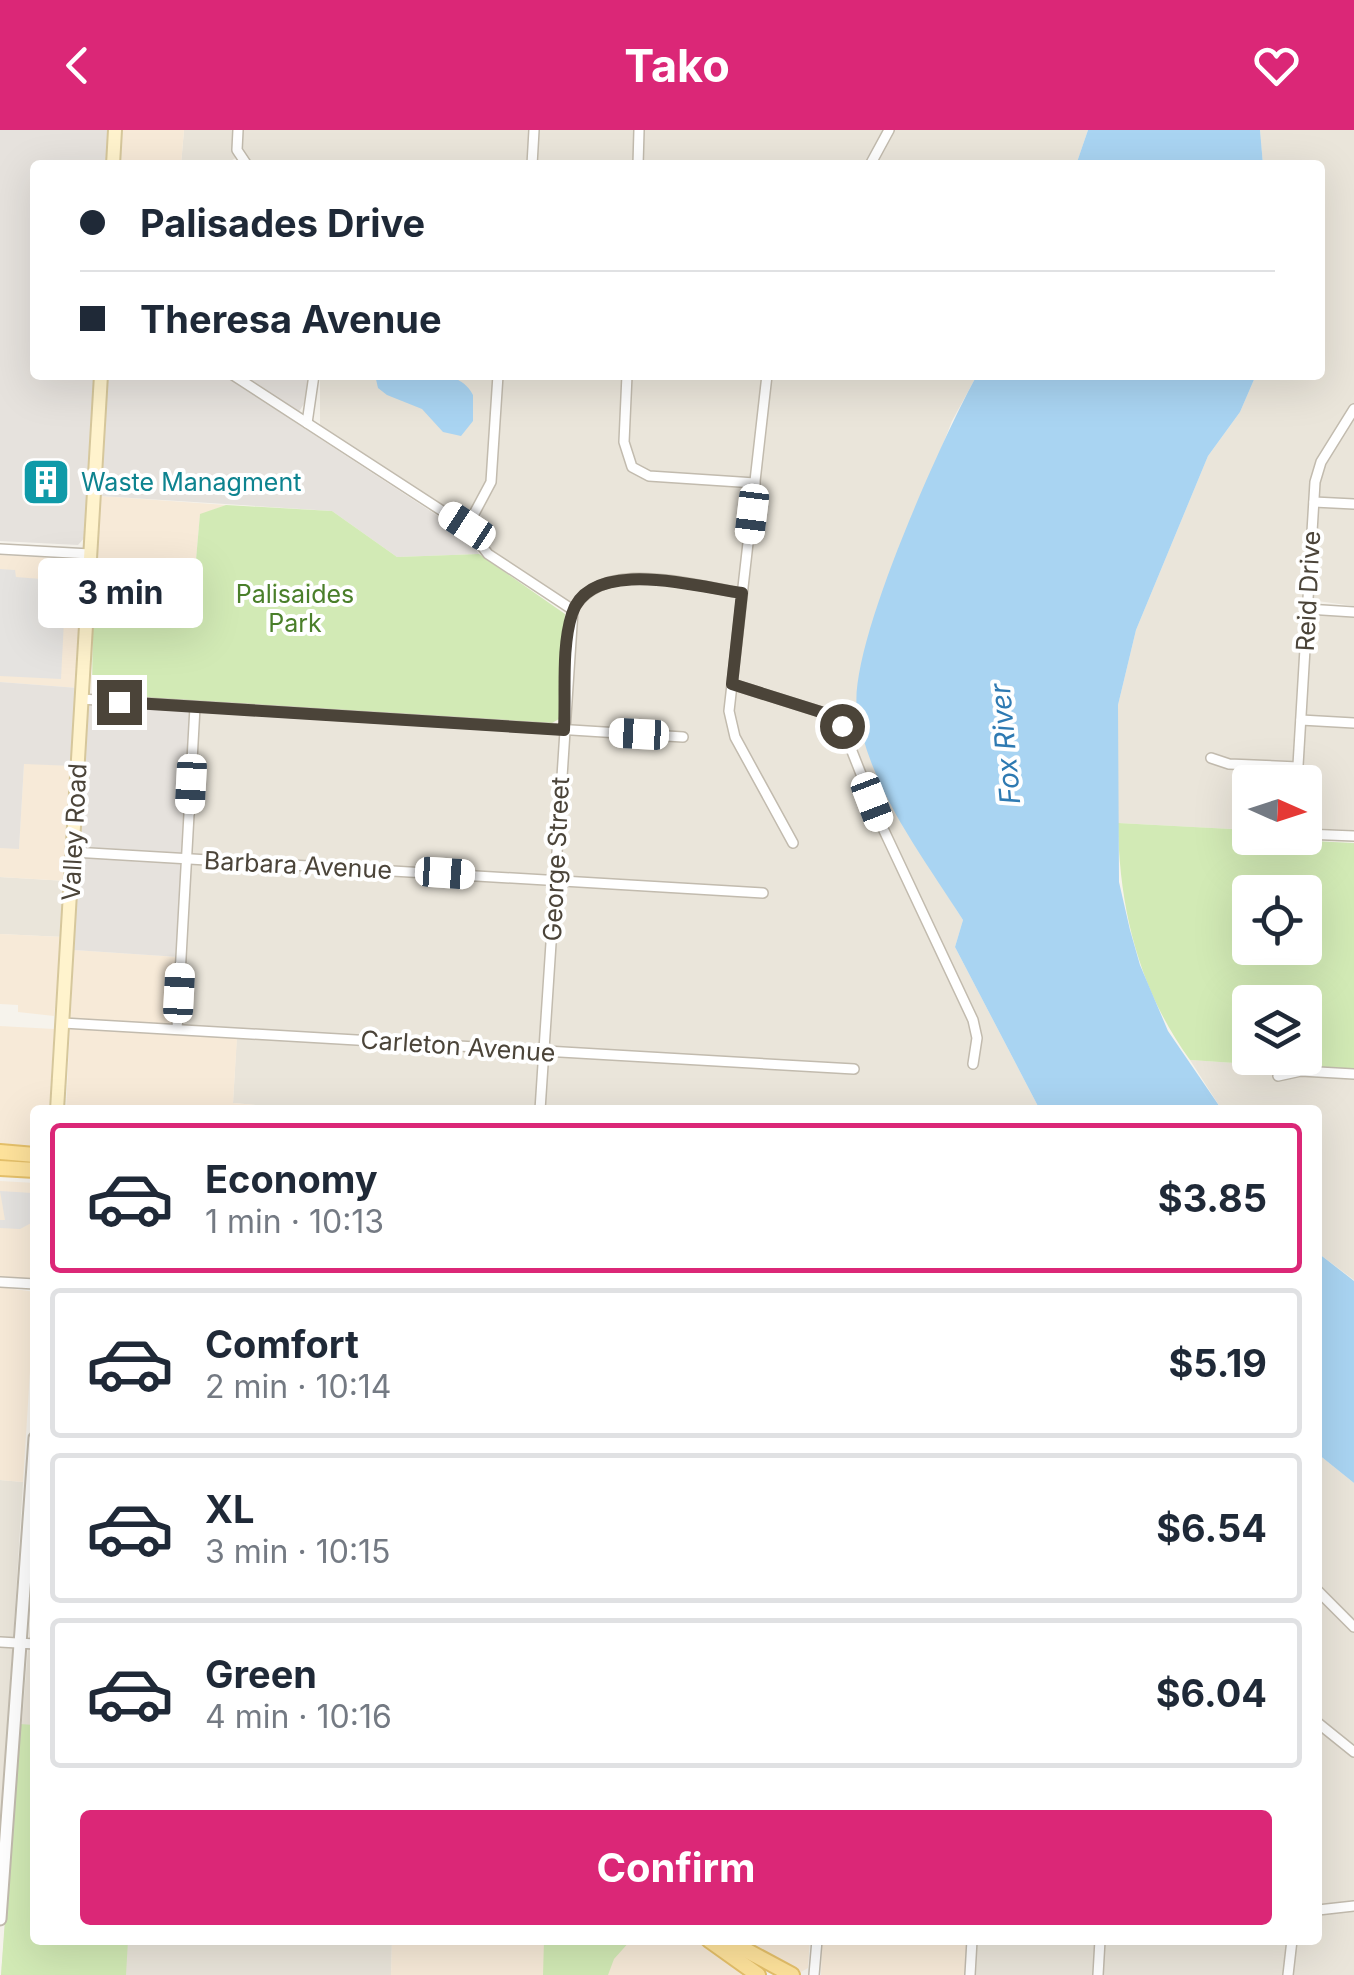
<!DOCTYPE html>
<meta charset="utf-8">
<style>
:root{--surface:#fff;--page:#f6f6f7;--text:#1f2937;--muted:#747a83;--line:#e0e1e3;--accent:#db2777}
body{margin:0;font-family:Inter,sans-serif;background:var(--page);color:var(--text);height:100vh;display:flex;flex-direction:column;font-size:38px;white-space:nowrap}
*{box-sizing:border-box;margin:0}
p{font-size:32px;color:var(--muted)}
.icon{flex:none;width:55px;height:55px;fill:none;stroke:currentColor;stroke-width:2;stroke-linecap:round;stroke-linejoin:round}
.map{position:relative;flex:1;overflow:hidden}
.sheet{position:absolute;left:30px;top:975px;width:1292px;height:840px;display:flex;flex-direction:column;background:var(--surface);border-radius:10px;box-shadow:0 10px 40px #0002}
.sheet>*{flex:none}
.top-card{position:absolute;left:30px;top:30px;width:1295px;height:220px;border-radius:10px;box-shadow:0 10px 40px #0002;display:grid;align-content:center;height:220px;padding:0 50px;background:var(--surface)}
.needle{width:65px;rotate:93deg}
.fabs{position:absolute;left:1232px;top:635px;display:grid;gap:20px}
.fabs a{display:grid;place-items:center;width:90px;height:90px;border-radius:10px;background:var(--surface);box-shadow:0 10px 40px #0002;font-size:50px}
.end{position:absolute;width:45px;height:45px;margin:-22px;border:12px solid #4b4439;background:#fff;box-shadow:0 0 0 5px #fff}
.from{border-radius:50%}
.bubble{position:absolute;height:70px;border-radius:10px;background:var(--surface);box-shadow:0 10px 40px #0002;font-size:32px;font-weight:700;line-height:70px;text-align:center}
.car{position:absolute;width:30px;height:60px;margin:-30px -15px;border-radius:12px;box-shadow:0 0 8px 2px #0007;background:linear-gradient(#fff 24%,#345 0 40%,#fff 0 76%,#345 0 86%,#fff 0)}
.top-card b{display:flex;align-items:center;gap:35px;height:95px;font-size:38px}
.top-card b+b{border-top:2px solid var(--line)}
.top-card i{width:25px;height:25px;background:var(--text)}
ul{padding:18px 0 0;list-style:none}
li{display:flex;align-items:center;gap:30px;height:150px;margin:0 20px 15px;padding:0 30px;border:5px solid var(--line);border-radius:10px}
li div{flex:1}
li b{display:block;font-size:38px}
li em{font-style:normal;font-weight:700}
li.selected{border-color:var(--accent)}
li>.icon{width:90px;height:90px;stroke-width:1.5}
.action{display:flex;gap:20px;margin-top:auto;padding:20px 50px}
.action a{flex:1;height:115px;border-radius:10px;background:var(--accent);color:#fff;font-size:40px;font-weight:700;line-height:115px;text-align:center}
header{display:flex;justify-content:space-between;align-items:center;height:130px;padding:0 50px;background:var(--accent);color:#fff;font-size:45px;font-weight:700}
.map>svg:first-child{display:block}
</style>
<header><svg class="icon" aria-label="back" viewBox="0 0 24 24"><path d="M15 5l-7 7 7 7"/></svg>Tako<svg class="icon" aria-label="heart" viewBox="0 0 24 24"><path d="M12 20l-8-8c-3-5 5-10 8-4 3-6 11-1 8 4z"/></svg></header>
<div class="map">
<svg width="1354" height="1845" viewBox="0 0 1354 1845">
<rect width="100%" height="100%" fill="#f6f3ec"/>
<g fill="#eae5da">
<path d="M 184,0 L 1088,0 L 1076,35 L 254,35 L 243,24 L 223,35 L 181,35 Z"/>
<path d="M 1260,0 L 1354,0 L 1354,476 L 1303,469 L 1301,484 L 1354,487 L 1354,700 L 1305,698 L 1305,652 L 1250,652 L 1250,700 L 1118,693 L 1118,575 L 1136,500 L 1208,326 L 1240,282 L 1256,245 L 1320,245 L 1320,35 L 1263,35 Z"/>
<path d="M 320,245 L 977,245 L 952,291 L 869,503 L 861,601 L 889,672 L 963,790 L 955,817 L 1040,980 L 309,980 L 233,973 L 237,903 L 177,899 L 195,581 L 568,604 L 579,478 L 489,418 L 479,405 L 481,385 L 473,378 L 459,385 L 320,295 Z"/>
<path d="M 0,747 L 67,751 L 63,807 L 0,804 Z"/>
<path d="M 1190,930 L 1354,941 L 1354,1150 L 1318,1123 L 1318,980 L 1222,980 Z"/>
<path d="M 1318,1324 L 1354,1353 L 1354,1845 L 976,1845 L 977,1815 L 923,1811 L 1318,1810 Z"/>
<path d="M 0,1350 L 23,1352 L 0,1716 Z"/>
<path d="M 35,1435 L 35,1810 L 392,1810 L 391,1845 L 1,1845 Z"/>
</g>
<g fill="#f7ead8">
<path d="M 122,0 L 184,0 L 181,35 L 120,35 Z"/>
<path d="M 100,366 L 226,375 L 200,385 L 192,476 L 93,472 Z"/>
<path d="M 0,425 L 76,429 L 85,440 L 78,558 L 0,552 Z"/>
<path d="M 24,633 L 73,636 L 67,751 L 0,747 L 0,718 L 19,718 Z"/>
<path d="M 0,804 L 63,807 L 54,886 L 18,882 L 18,875 L 0,874 Z"/>
<path d="M 74,820 L 178,827 L 173,902 L 237,908 L 233,973 L 309,980 L 66,980 Z"/>
<path d="M 0,896 L 54,899 L 49,980 L 35,980 L 35,1019 L 0,1016 Z"/>
<path d="M 0,1051 L 35,1053 L 32,1149 L 0,1147 Z"/>
<path d="M 0,1157 L 35,1162 L 23,1352 L 0,1350 Z"/>
<path d="M 392,1810 L 698,1810 L 742,1845 L 391,1845 Z"/>
<path d="M 734,1810 L 810,1810 L 808,1838 L 799,1843 L 779,1835 Z"/>
<path d="M 822,1810 L 968,1815 L 966,1845 L 821,1845 Z"/>
</g>
<g fill="#e6e2dd">
<path d="M 0,0 L 109,0 L 107,35 L 35,35 L 35,245 L 95,245 L 86,406 L 78,415 L 0,411 Z"/>
<path d="M 107,245 L 308,245 L 307,269 L 293,291 L 464,403 L 479,424 L 397,427 L 332,381 L 100,366 Z"/>
<path d="M 0,552 L 78,558 L 73,636 L 24,634 L 19,719 L 0,718 Z"/>
<path d="M 86,574 L 192,582 L 178,827 L 74,820 Z"/>
</g>
<g fill="#d2eab5" fill-rule="evenodd">
<path d="M 226,375 L 332,381 L 397,427 L 479,424 L 565,484 L 559,589 L 552,593 L 92,564 L 93,472 L 192,476 L 200,384 Z"/>
<path d="M 1118,693 L 1250,700 L 1250,708 L 1354,713 L 1354,941 L 1190,930 C 1139,860 1119,778 1118,693 ZM 1250,762 L 1305,762 L 1305,818 L 1250,818 ZM 1250,872 L 1305,872 L 1305,928 L 1250,928 Z"/>
<path d="M 19,1594 L 35,1595 L 35,1810 L 128,1810 L 126,1845 L 1,1845 Z"/>
<path d="M 544,1810 L 631,1810 L 614,1829 L 608,1845 L 543,1845 Z"/>
</g>
<g fill="#e5e3e0">
<path d="M 0,439 L 15,440 L 16,447 L 66,451 L 61,549 L 0,546 Z"/>
<path d="M 0,1061 L 32,1063 L 35,1091 L 20,1099 L 0,1098 L 0,1090 L 5,1090 Z"/>
</g>
<g fill="#a9d4f2">
<path d="M 1088,0 L 1260,0 L 1263,35 L 1076,35 Z"/>
<path d="M 375,245 C 404,245 458,234 473,265 L 473,291 L 461,306 L 443,302 L 422,279 L 387,265 L 378,258 Z"/>
<path d="M 977,245 L 1256,245 L 1240,282 L 1208,326 L 1136,500 L 1118,575 L 1119,752 L 1130,800 L 1140,835 L 1168,901 L 1222,980 L 1040,980 L 955,817 L 963,790 C 922,725 869,658 857,580 C 848,515 943,307 977,245 Z"/>
<path d="M 1318,1123 L 1354,1151 L 1354,1353 L 1318,1324 Z"/>
</g>
<g fill="none" stroke-linecap="round" stroke-linejoin="round">
<g stroke="#c2bbae" stroke-width="12">
<g id="minor">
<path d="M 238,0 L 237,20 L 247,35"/>
<path d="M 532,35 L 534,0"/>
<path d="M 638,35 L 639,0"/>
<path d="M 870,35 L 889,0"/>
<path d="M 233,245 L 467,397 L 488,424 L 573,480"/>
<path d="M 627,245 L 624,312 L 632,337 L 649,346 L 755,353"/>
<path d="M 767,245 L 729,581 L 735,607 L 793,713"/>
<path d="M 307,293 L 314,245"/>
<path d="M 1314,372 L 1354,374"/>
<path d="M 467,397 L 491,352 L 498,245"/>
<path d="M 0,419 L 90,424"/>
<path d="M 1307,479 L 1354,482"/>
<path d="M 732,554 L 824,583 L 842,596 L 880,692 L 973,890 L 977,908 L 973,934"/>
<path d="M 81,569 L 683,607"/>
<path d="M 1301,590 L 1354,593"/>
<path d="M 1211,628 L 1229,634 L 1298,637"/>
<path d="M 1297,652 L 1315,352 L 1321,332 L 1354,279"/>
<path d="M 1305,704 L 1354,706"/>
<path d="M 73,722 L 763,763"/>
<path d="M 63,893 L 854,939"/>
<path d="M 177,899 L 195,577"/>
<path d="M 1278,946 L 1301,941 L 1354,944"/>
<path d="M 540,980 L 573,480 C 602,426 693,456 742,463"/>
<path d="M 0,1152 L 35,1154"/>
<path d="M 1318,1461 L 1354,1497"/>
<path d="M 0,1512 L 35,1514"/>
<path d="M 1318,1593 L 1354,1622"/>
<path d="M 1318,1780 L 1354,1776"/>
<path d="M 814,1845 L 817,1810"/>
<path d="M 970,1845 L 972,1810"/>
<path d="M 1098,1845 L 1100,1810"/>
<path d="M 1288,1845 L 1292,1810"/>
</g>
</g>
<g stroke="#c2bbae" stroke-width="15">
<path id="tertiary" d="M 0,1789 L 35,1308"/>
</g>
<g stroke="#d6c79b" stroke-width="16">
<g id="secondary">
<path d="M 113,35 L 115,0"/>
<path d="M 57,980 L 101,245"/>
</g>
</g>
<g stroke="#e6c16a" stroke-width="18">
<g id="primary">
<path d="M 0,1022 L 35,1025"/>
<path d="M 0,1038 L 35,1040"/>
<path d="M 709,1810 L 758,1845"/>
<path d="M 727,1810 L 792,1845"/>
</g>
</g>
<use href="#minor" stroke="#fff" stroke-width="9"/>
<use href="#tertiary" stroke="#fff" stroke-width="11"/>
<use href="#secondary" stroke="#fff3cd" stroke-width="12"/>
<use href="#primary" stroke="#ffe39c" stroke-width="14"/>
</g>
<g fill="none" stroke-linecap="round" stroke-linejoin="round">
<path stroke="#4b4439" stroke-width="12" d="M 119,572 L 564,600 C 566,564 561,518 572,484 C 590,426 698,457 742,463 L 732,554 L 824,583 L 842,596"/>
</g>
<defs>
<g id="building-square" transform="scale(2.5)"><rect x="-9" y="-9" width="18" height="18" rx="4" fill="#0f9aa8" stroke="#fff"/><path d="M-4-6H4V6H1V3H-1V6H-4ZM-2.5-4.3h1.7v1.8h-1.7ZM.8-4.3h1.7v1.8H.8ZM-2.5-1h1.7V.8h-1.7ZM.8-1h1.7V.8H.8Z" fill="#fff"/></g>
</defs>
<g fill-rule="evenodd">
<use href="#building-square" x="46" y="352"/>
</g>
<g text-anchor="middle" stroke-width="8" stroke-linejoin="round" paint-order="stroke">
<g font-size="25" fill="#0d838f" stroke="#fff" text-anchor="start">
<text x="81" y="361">Waste Managment</text>
</g>
<g font-size="25" fill="#4b4439" stroke="#fff">
<text transform="translate(1308 461) rotate(-87)" y="9">Reid Drive</text>
<text transform="translate(74 702) rotate(-87)" y="9">Valley Road</text>
<text transform="translate(556 729) rotate(-87)" y="9">George Street</text>
<text transform="translate(298 735) rotate(3)" y="9">Barbara Avenue</text>
<text transform="translate(458 916) rotate(4)" y="9">Carleton Avenue</text>
</g>
<g font-size="25" fill="#4a7f2a" stroke="#fff">
<text x="295" y="473">Palisaides<tspan x="295" dy="29">Park</tspan></text>
</g>
<g font-size="28" font-style="italic" fill="#2e7ab2" stroke="#fff">
<text transform="translate(1005 614) rotate(-95)" y="10">Fox River</text>
</g>
</g>
</svg>
<div class="fabs">
<a><svg class="needle" viewBox="-14 -14 28 28"><path d="M0-13l5 13h-10z" fill="#e53935"/><path d="M0 13l5-13h-10z" fill="#747a83"/></svg></a>
<a><svg class="icon" aria-label="locate" viewBox="0 0 24 24"><circle cx="12" cy="12" r="6"/><path d="M12 2v4M12 18v4M2 12h4M18 12h4"/></svg></a>
<a><svg class="icon" aria-label="layers" viewBox="0 0 24 24"><path d="M12 4l9 5-9 5-9-5zM3 14l9 5 9-5"/></svg></a>
</div>
<i class="end from" style="left:842px;top:596px"></i>
<i class="end" style="left:119px;top:572px"></i>
<div class="bubble" style="left:38px;top:428px;width:165px">3 min</div>
<i class="car" style="left:752px;top:384px;rotate:187deg"></i>
<i class="car" style="left:467px;top:396px;rotate:303deg"></i>
<i class="car" style="left:639px;top:604px;rotate:273deg"></i>
<i class="car" style="left:191px;top:654px;rotate:183deg"></i>
<i class="car" style="left:872px;top:672px;rotate:159deg"></i>
<i class="car" style="left:445px;top:743px;rotate:94deg"></i>
<i class="car" style="left:179px;top:863px;rotate:3deg"></i>
<div class="top-card">
<b><i class="from"></i>Palisades Drive</b>
<b><i></i>Theresa Avenue</b>
</div>
<section class="sheet">
<ul>
<li class="selected"><svg class="icon" aria-label="car" viewBox="0 0 24 24"><path d="M5 17H2v-5l4-1 3-4h7l3 4 3 1v5h-3M9 17h6M6 11h13"/><circle cx="7" cy="17" r="2"/><circle cx="17" cy="17" r="2"/></svg><div><b>Economy</b><p>1 min · 10:13</p></div><em>$3.85</em></li>
<li><svg class="icon" aria-label="car" viewBox="0 0 24 24"><path d="M5 17H2v-5l4-1 3-4h7l3 4 3 1v5h-3M9 17h6M6 11h13"/><circle cx="7" cy="17" r="2"/><circle cx="17" cy="17" r="2"/></svg><div><b>Comfort</b><p>2 min · 10:14</p></div><em>$5.19</em></li>
<li><svg class="icon" aria-label="car" viewBox="0 0 24 24"><path d="M5 17H2v-5l4-1 3-4h7l3 4 3 1v5h-3M9 17h6M6 11h13"/><circle cx="7" cy="17" r="2"/><circle cx="17" cy="17" r="2"/></svg><div><b>XL</b><p>3 min · 10:15</p></div><em>$6.54</em></li>
<li><svg class="icon" aria-label="car" viewBox="0 0 24 24"><path d="M5 17H2v-5l4-1 3-4h7l3 4 3 1v5h-3M9 17h6M6 11h13"/><circle cx="7" cy="17" r="2"/><circle cx="17" cy="17" r="2"/></svg><div><b>Green</b><p>4 min · 10:16</p></div><em>$6.04</em></li>
</ul>
<div class="action"><a>Confirm</a></div>
</section>
</div>
